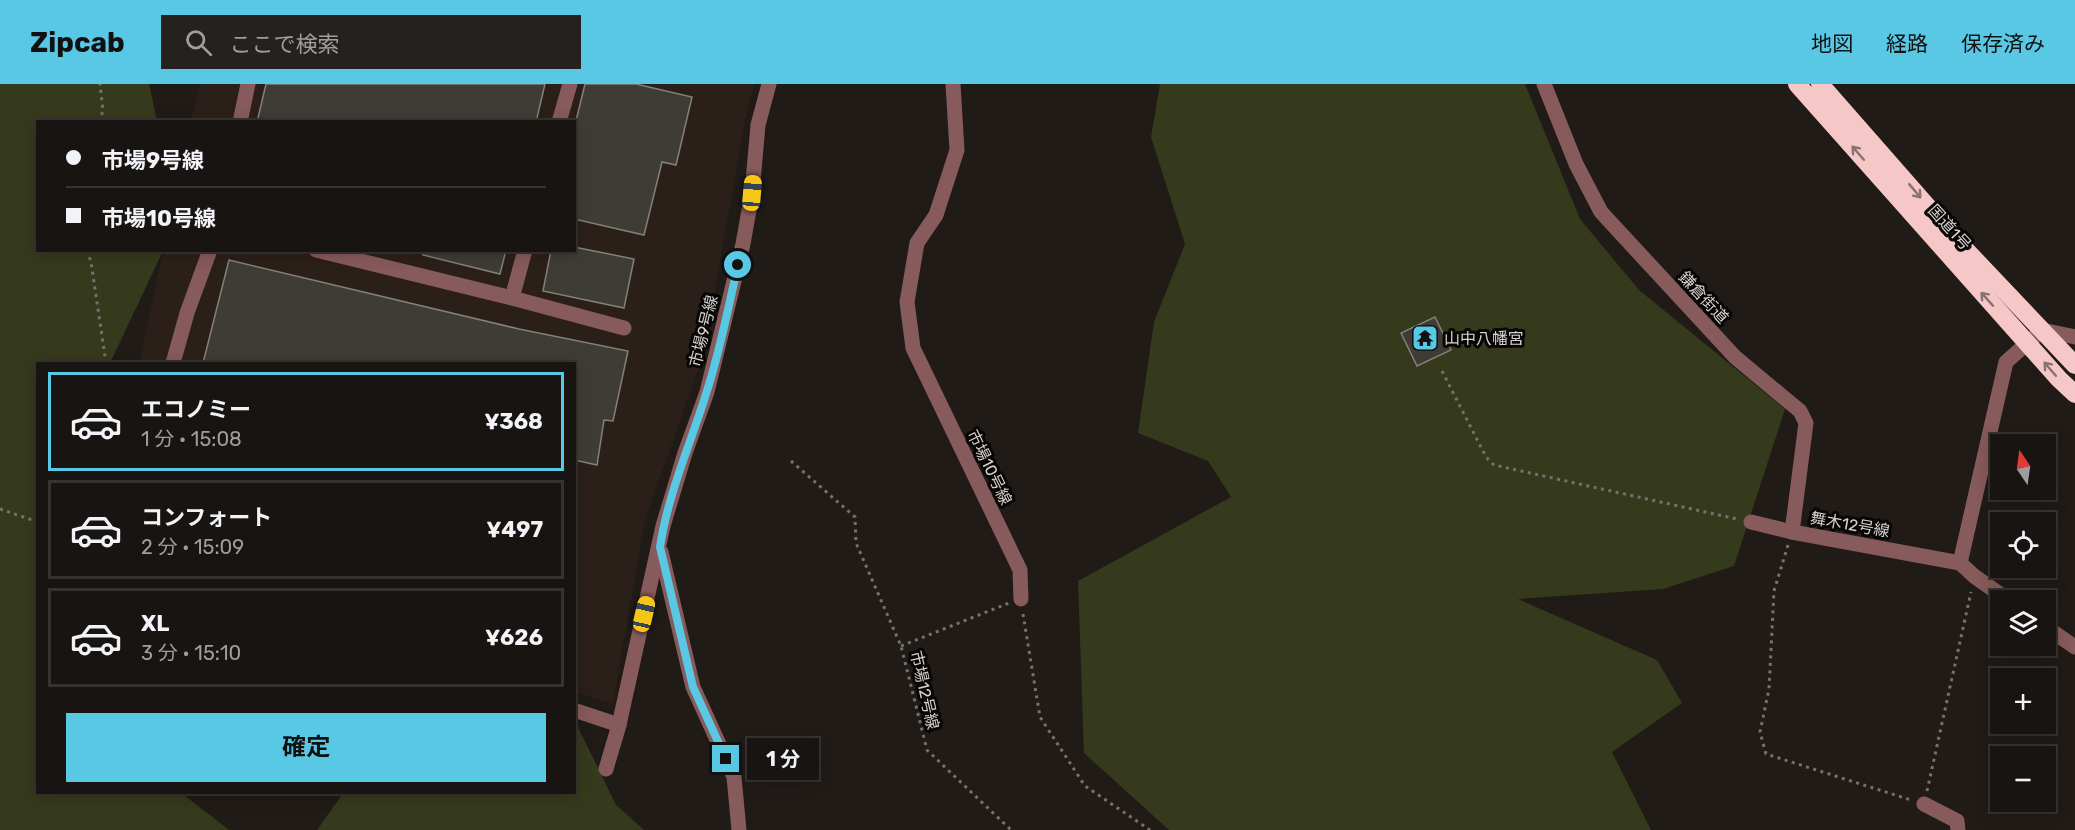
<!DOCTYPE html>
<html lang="ja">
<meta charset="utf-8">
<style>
:root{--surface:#181411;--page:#25211f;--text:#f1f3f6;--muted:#9f9e9f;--line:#363331;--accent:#59c8e5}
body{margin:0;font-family:Rubik,"Noto Sans JP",sans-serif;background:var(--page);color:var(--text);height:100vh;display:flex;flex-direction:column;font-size:22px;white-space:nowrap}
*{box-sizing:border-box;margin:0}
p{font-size:20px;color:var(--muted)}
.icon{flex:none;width:33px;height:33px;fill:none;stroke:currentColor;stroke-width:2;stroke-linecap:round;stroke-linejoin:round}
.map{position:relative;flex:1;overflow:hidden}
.details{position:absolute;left:36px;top:278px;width:540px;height:432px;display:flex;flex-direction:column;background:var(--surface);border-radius:0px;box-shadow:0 3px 15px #0003,0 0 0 2px var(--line)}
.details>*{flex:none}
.top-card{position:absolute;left:36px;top:36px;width:540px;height:132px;border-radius:0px;box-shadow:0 3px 15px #0003,0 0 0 2px var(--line);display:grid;align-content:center;height:132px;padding:0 30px;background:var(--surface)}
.needle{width:39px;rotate:347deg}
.controls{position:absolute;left:1990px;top:350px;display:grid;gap:12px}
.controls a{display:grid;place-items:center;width:66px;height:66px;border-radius:0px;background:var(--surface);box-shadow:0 3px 15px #0003,0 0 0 2px var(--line);font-size:30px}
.end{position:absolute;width:27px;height:27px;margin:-14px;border:8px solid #59c8e5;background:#111;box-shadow:0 0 0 3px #111}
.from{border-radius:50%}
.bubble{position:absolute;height:42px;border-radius:0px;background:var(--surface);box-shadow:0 3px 15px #0003,0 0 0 2px var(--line);font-size:20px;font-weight:700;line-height:42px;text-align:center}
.car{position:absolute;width:18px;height:36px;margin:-18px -9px;border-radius:8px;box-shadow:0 0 4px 2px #0007;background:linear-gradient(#f5c518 24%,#345 0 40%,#f5c518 0 76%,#345 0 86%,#f5c518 0)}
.top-card b{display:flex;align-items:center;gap:21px;height:57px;font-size:22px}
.top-card b+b{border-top:2px solid var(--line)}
.top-card i{width:15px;height:15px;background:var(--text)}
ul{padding:10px 0 0;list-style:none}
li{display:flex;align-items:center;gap:18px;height:99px;margin:0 12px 9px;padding:0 18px;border:3px solid var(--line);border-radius:0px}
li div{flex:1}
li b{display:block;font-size:22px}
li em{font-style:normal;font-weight:700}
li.active{border-color:var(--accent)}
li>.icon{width:54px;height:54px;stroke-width:1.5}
.cta{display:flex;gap:12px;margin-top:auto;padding:12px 30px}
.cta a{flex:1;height:69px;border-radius:0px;background:var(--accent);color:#111;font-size:24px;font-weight:700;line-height:69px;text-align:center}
header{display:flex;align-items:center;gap:36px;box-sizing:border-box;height:84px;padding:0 30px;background:var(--accent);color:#111}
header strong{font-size:28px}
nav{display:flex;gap:33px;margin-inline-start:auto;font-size:21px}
.search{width:420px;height:54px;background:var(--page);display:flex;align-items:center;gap:15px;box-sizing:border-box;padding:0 21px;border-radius:0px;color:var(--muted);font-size:22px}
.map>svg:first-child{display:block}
</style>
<header>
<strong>Zipcab</strong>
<div class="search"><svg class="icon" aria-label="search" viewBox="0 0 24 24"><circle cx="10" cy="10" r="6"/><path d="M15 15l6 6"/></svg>ここで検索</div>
<nav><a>地図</a><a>経路</a><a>保存済み</a></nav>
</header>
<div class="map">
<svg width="2075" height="746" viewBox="0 0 2075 746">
<rect width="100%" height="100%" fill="#201b17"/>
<path fill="#2b2019" d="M 200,0 L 754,0 L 745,35 L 704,269 L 645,435 L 613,620 L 575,608 L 574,279 L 139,279 L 163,167 L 574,166 L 574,38 L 191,37 Z"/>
<g fill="#353a1c">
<path d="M 0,0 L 149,0 L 157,37 L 38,38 L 38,166 L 163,167 L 110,279 L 38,279 L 38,708 L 180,708 L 229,746 L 0,746 Z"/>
<path d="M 1160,0 L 1525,0 L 1580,135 L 1639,206 L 1785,325 L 1734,482 L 1663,505 L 1518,515 L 1657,576 L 1682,619 L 1612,668 L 1651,746 L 1169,746 L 1084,669 L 1078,497 L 1231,413 L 1208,377 L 1138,349 L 1154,238 L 1185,160 L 1151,53 Z"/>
<path d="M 575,637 L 616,721 L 644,746 L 317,746 L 344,708 L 574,708 Z"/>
</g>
<g fill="#3f3c36" stroke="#838079" stroke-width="1.5">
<path d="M 266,0 L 545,0 L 536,38 L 257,38 Z"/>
<path d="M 585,0 L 636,0 L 692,13 L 676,81 L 662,78 L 644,151 L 574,135 L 574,45 Z"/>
<path d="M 574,163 L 634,175 L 624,224 L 543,207 L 551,166 L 574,166 Z"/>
<path d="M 423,166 L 506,166 L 500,190 L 423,171 Z"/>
<path d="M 229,176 L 519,245 L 628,267 L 613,337 L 604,336 L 597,381 L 574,376 L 574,279 L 203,279 Z"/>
<path d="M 1435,233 L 1451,266 L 1417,282 L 1401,249 Z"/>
</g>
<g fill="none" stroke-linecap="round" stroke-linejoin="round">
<g stroke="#75716d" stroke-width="3" stroke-dasharray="3 4.5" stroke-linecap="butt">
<path d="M 99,38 L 103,27 L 100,0"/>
<path d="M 87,166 L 91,178 L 106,279"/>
<path d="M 1442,287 L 1486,373 L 1494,381 L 1737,435"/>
<path d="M 791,377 L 855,433 L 856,459 L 901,562 L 927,666 L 1011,746"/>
<path d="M 0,425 L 38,438"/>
<path d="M 1788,461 L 1774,507 L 1769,605 L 1760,648 L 1766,670 L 1911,716"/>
<path d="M 1023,530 L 1040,633 L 1085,702 L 1150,746"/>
<path d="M 901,562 L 1009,519"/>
<path d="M 1927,707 L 1971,508"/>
</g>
<g stroke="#875a5b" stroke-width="15">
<path d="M 953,0 L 957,66 L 936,131 L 917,159 L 907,218 L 913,264 L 1020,486 L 1021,515"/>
<path d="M 1544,0 L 1576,80 L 1601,128 L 1735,273 L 1800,327 L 1806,339 L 1792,448"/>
<path d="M 240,38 L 248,0"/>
<path d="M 559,38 L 570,0"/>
<path d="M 316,166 L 512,214 L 624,244"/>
<path d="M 512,214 L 525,166"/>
<path d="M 173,279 L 187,229 L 210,166"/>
<path d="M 1751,438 L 1792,448 L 1960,479"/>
<path d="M 661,468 L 693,603 L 734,693 L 739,746"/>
<path d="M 1960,479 L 2006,278 L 2042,246 L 2075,253"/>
<path d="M 1960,479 L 1974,492 L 2008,516"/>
<path d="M 2046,543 L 2075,563"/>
<path d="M 574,626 L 619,641"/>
<path d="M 606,685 L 619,641 L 663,442 L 685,369 L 707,308 L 743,160 L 752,109 L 758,41 L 769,0"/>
<path d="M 1924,720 L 1957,737 L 1958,746"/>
</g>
<g stroke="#f6c7c7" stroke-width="18">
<path d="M 1797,0 L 2059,295 L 2075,310"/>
<path d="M 1820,0 L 1962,162 L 2075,281"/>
</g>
</g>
<defs><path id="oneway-shaft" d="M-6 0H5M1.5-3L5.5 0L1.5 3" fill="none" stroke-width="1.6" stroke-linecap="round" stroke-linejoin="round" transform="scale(1.5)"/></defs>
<g stroke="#8b7070">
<use href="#oneway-shaft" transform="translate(1858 69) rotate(-131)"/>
<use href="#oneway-shaft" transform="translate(1915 107) rotate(50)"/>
<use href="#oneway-shaft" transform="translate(1987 215) rotate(-132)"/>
<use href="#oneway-shaft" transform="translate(2050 285) rotate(-131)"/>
</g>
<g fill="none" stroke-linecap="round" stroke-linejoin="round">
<path stroke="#59c8e5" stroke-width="8" d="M 726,675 L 693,603 L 660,463 C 668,410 690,361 706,310 C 720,268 728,224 738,181"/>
</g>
<defs>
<g id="temple-square" transform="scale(1.35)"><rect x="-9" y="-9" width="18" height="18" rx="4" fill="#59c8e5" stroke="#080605"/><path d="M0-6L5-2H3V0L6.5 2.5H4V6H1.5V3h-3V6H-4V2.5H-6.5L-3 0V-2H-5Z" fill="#111"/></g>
</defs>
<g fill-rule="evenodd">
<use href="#temple-square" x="1425" y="254"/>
</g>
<g text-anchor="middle" stroke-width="6" stroke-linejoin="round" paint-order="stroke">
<g font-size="16" fill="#d5d1cf" stroke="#080605">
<text transform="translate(1950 143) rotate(48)" y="6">国道1号</text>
<text transform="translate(1704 213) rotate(47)" y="6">鎌倉街道</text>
<text transform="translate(703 247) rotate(-76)" y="6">市場9号線</text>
<text transform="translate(990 383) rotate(64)" y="6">市場10号線</text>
<text transform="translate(1850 440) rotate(10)" y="6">舞木12号線</text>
<text transform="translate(925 606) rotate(77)" y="6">市場12号線</text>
</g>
<g font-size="16" fill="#d5d1cf" stroke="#080605" text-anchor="start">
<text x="1444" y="260">山中八幡宮</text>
</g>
</g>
</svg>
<div class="controls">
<a><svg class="needle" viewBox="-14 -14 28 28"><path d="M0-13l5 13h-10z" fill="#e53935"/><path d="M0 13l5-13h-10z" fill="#9f9e9f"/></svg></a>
<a><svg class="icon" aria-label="locate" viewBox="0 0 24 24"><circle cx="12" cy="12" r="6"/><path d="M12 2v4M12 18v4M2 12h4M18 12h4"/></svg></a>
<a><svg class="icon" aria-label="layers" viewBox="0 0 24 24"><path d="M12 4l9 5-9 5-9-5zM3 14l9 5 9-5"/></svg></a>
<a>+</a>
<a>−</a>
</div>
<i class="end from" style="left:738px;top:181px"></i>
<i class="end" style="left:726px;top:675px"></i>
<div class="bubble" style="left:747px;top:654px;width:72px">1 分</div>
<i class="car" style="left:752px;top:109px;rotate:5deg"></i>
<i class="car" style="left:644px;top:530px;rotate:13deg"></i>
<div class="top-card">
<b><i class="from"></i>市場9号線</b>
<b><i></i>市場10号線</b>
</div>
<section class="details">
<ul>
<li class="active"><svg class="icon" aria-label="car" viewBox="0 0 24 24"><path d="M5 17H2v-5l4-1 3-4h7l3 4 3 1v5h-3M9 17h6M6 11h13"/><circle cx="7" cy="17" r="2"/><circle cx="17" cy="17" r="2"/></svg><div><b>エコノミー</b><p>1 分 · 15:08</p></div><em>¥368</em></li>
<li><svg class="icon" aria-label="car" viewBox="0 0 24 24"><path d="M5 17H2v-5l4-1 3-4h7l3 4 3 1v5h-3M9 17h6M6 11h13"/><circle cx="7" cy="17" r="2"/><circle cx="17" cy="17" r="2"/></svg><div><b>コンフォート</b><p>2 分 · 15:09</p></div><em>¥497</em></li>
<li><svg class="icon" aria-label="car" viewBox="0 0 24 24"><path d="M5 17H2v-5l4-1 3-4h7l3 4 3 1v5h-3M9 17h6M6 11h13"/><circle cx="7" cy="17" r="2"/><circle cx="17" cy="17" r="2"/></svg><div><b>XL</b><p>3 分 · 15:10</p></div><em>¥626</em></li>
</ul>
<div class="cta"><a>確定</a></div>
</section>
</div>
